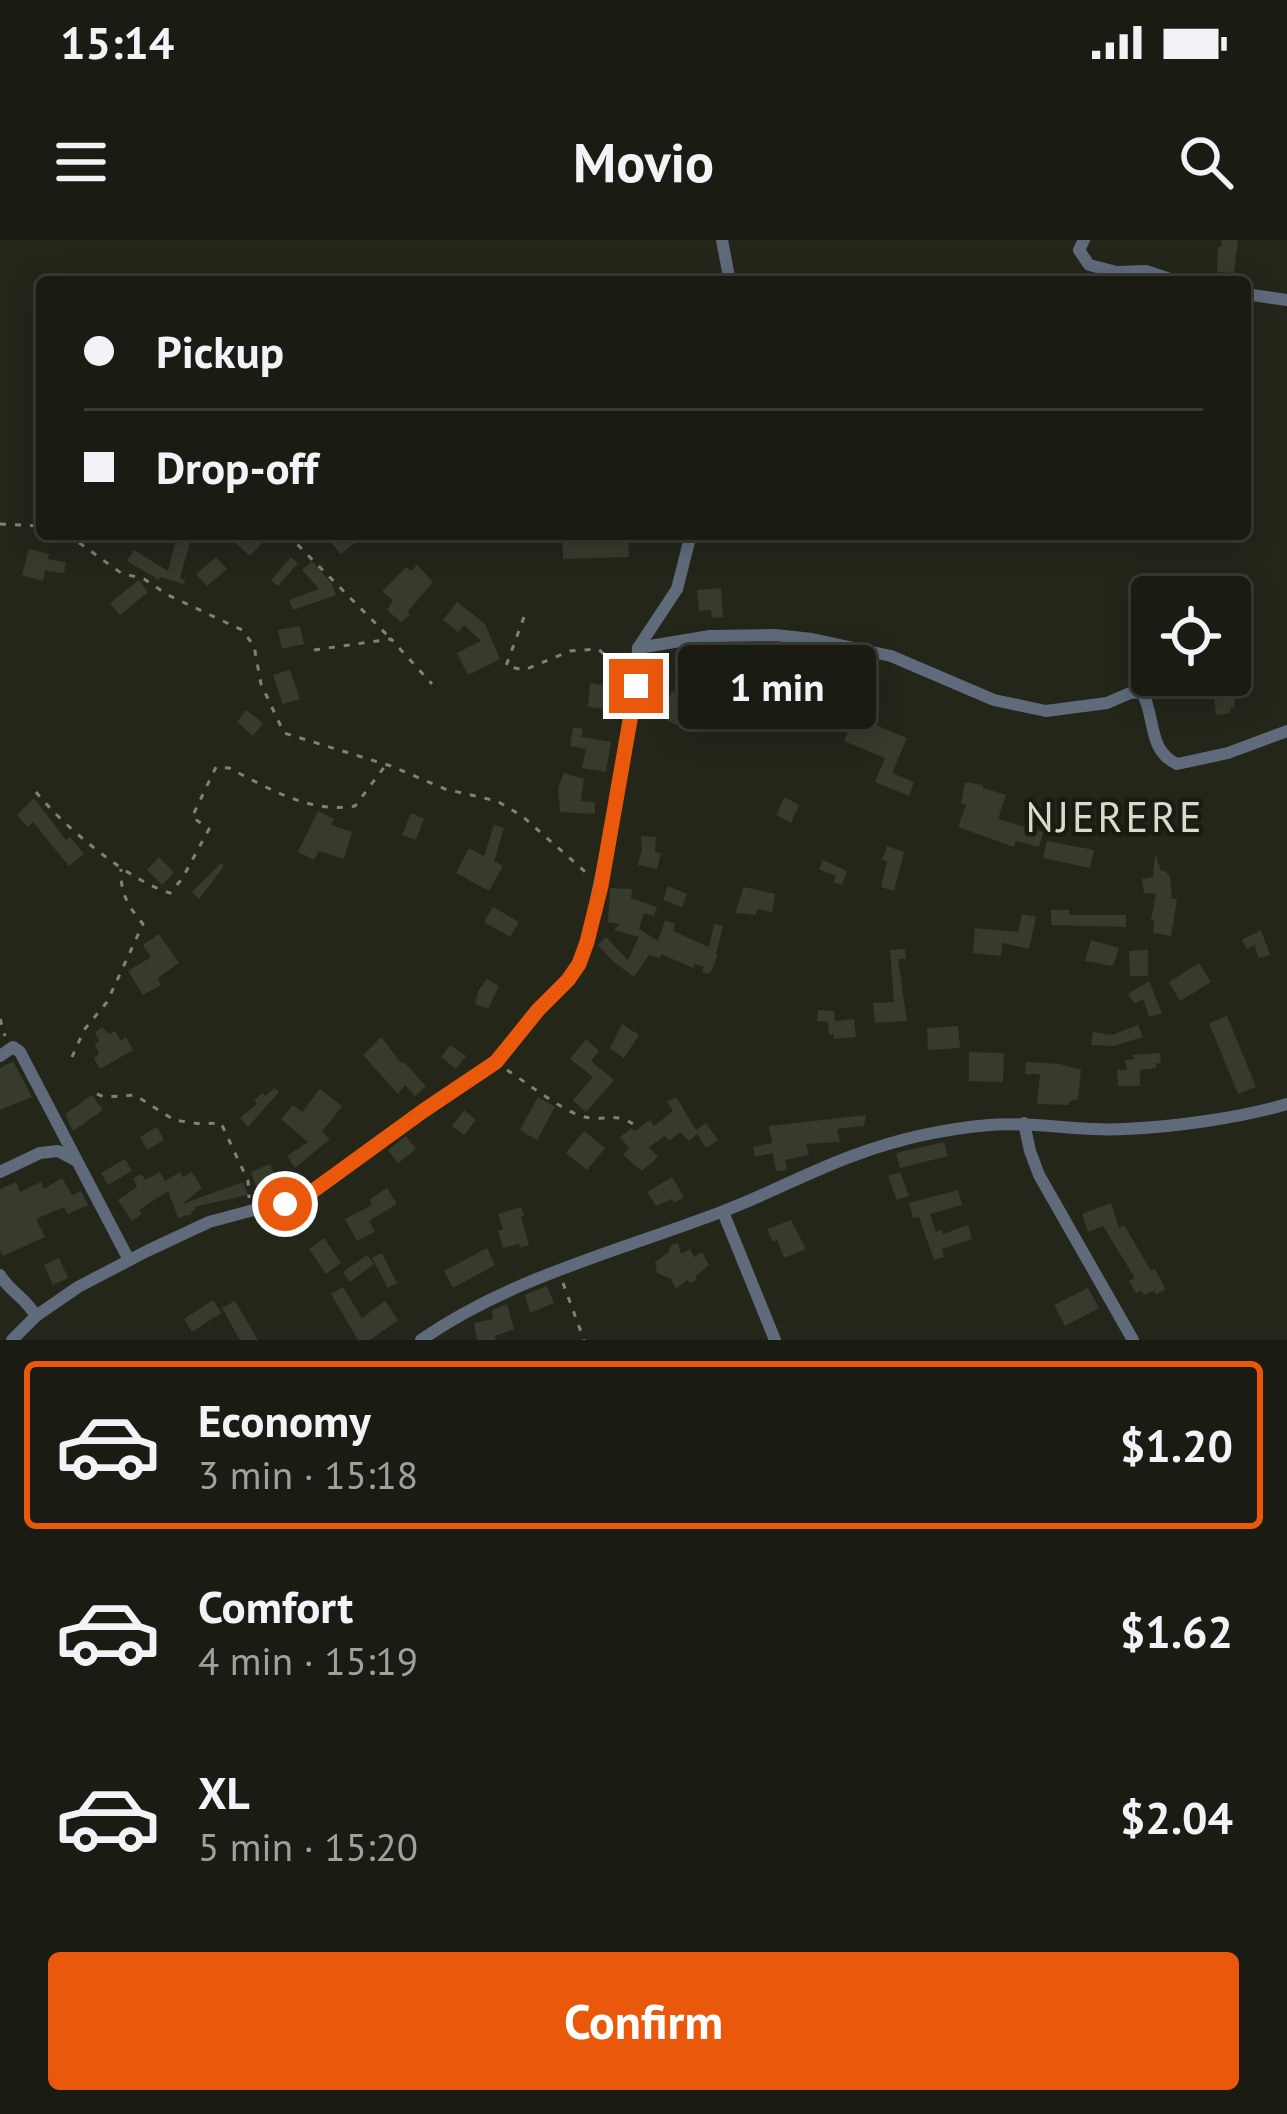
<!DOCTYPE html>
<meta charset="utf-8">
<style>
:root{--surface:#1a1c13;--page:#272921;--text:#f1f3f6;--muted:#9fa1a0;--line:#383a33;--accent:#ea580c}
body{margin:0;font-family:"PT Sans",sans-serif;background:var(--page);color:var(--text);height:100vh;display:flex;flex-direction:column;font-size:45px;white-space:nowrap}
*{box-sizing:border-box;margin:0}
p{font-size:39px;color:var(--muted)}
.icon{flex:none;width:66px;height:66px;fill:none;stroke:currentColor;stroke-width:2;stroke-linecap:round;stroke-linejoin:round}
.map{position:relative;height:1100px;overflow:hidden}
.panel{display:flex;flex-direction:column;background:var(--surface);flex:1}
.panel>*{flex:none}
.top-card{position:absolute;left:36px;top:36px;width:1215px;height:264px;border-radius:12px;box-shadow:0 6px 30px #0003,0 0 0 3px var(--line);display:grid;align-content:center;height:264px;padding:0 48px;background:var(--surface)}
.fabs{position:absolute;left:1131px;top:336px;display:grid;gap:24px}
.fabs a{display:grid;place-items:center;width:120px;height:120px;border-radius:12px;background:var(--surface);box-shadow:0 6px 30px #0003,0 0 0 3px var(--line);font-size:60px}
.end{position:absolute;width:54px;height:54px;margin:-27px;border:15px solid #ea580c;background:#fff;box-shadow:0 0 0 6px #fff}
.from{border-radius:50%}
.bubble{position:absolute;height:84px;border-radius:12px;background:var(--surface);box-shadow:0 6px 30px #0003,0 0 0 3px var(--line);font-size:39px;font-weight:700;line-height:84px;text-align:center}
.top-card b{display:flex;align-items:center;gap:42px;height:114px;font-size:45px}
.top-card b+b{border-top:3px solid var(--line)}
.top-card i{width:30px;height:30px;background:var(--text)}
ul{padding:21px 0 0;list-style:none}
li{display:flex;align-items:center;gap:36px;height:168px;margin:0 24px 18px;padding:0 24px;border:6px solid transparent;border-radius:12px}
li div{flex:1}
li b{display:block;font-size:45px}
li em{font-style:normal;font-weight:700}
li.on{border-color:var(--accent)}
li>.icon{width:108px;height:108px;stroke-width:1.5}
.primary-button{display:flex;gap:24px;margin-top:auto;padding:24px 48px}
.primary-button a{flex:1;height:138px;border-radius:12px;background:var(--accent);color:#fff;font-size:48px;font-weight:700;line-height:138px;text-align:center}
.status{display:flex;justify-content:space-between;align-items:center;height:84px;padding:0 60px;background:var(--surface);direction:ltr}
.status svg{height:33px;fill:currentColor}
header{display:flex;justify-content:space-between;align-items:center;height:156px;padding:0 48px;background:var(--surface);font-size:54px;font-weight:700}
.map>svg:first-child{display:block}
</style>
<div class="status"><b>15:14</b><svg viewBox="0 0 49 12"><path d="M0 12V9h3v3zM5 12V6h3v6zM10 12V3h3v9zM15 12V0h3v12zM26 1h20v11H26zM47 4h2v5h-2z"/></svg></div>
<header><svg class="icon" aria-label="menu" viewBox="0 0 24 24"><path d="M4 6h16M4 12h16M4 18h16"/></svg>Movio<svg class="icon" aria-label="search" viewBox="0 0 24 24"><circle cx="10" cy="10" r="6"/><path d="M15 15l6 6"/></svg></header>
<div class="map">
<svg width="1287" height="1100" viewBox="0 0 1287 1100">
<rect width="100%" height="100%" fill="#232619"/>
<g fill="#373b2d">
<path d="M 1222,0 L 1238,0 L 1234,33 L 1217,32 L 1218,7 L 1221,7 Z"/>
<path d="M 225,294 L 254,294 L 263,302 L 250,316 Z"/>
<path d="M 339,294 L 355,294 L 360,299 L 341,314 L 331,303 Z"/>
<path d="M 562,294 L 628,294 L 629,317 L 563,319 Z"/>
<path d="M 177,295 L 191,299 L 180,338 L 185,341 L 184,344 L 160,337 L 159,340 L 127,321 L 134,310 L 168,331 Z"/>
<path d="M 29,309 L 49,314 L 48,319 L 66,322 L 64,333 L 45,331 L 43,341 L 22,335 Z"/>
<path d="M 216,317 L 227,329 L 207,346 L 196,334 Z"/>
<path d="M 291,317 L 298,323 L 278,346 L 271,340 Z"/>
<path d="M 312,321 L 332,344 L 336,355 L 293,370 L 289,360 L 319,349 L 302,330 Z"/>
<path d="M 417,325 L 433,342 L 408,371 L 410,375 L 401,382 L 387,370 L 393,360 L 382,352 L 406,327 L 411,331 Z"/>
<path d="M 139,340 L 148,352 L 120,375 L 110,363 Z"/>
<path d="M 721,348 L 723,377 L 712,378 L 711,370 L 699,371 L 697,350 Z"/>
<path d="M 457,362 L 485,384 L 500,419 L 468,435 L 457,413 L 481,401 L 464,385 L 458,392 L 443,380 Z"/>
<path d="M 300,386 L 304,404 L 282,409 L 278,390 Z"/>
<path d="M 1152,394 L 1152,406 L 1133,410 L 1131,398 Z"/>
<path d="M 290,430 L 300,459 L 283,464 L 273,435 Z"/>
<path d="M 1212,435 L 1224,435 L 1223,448 L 1230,448 L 1231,458 L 1234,458 L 1235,467 L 1230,468 L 1231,473 L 1216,475 Z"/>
<path d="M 787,440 L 806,445 L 804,452 L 824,458 L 818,477 L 807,474 L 809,470 L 781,461 Z"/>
<path d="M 590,443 L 625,448 L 621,471 L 588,467 Z"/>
<path d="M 672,451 L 693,460 L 685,478 L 681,476 L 676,485 L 660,477 Z"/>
<path d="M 246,470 L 263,483 L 253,496 L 237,482 Z"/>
<path d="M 854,476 L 907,498 L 892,533 L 914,542 L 909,556 L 875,542 L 885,518 L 844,501 Z"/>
<path d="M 573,487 L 583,489 L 581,497 L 611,502 L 606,532 L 582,528 L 586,509 L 570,506 Z"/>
<path d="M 564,533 L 584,539 L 581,561 L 595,562 L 595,574 L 560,572 L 558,548 Z"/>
<path d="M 965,542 L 983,545 L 983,548 L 1006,555 L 998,579 L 1043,592 L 1039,607 L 1016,601 L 1014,607 L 958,587 L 966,565 L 961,563 Z"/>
<path d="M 785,557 L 799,565 L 791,583 L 776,575 Z"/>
<path d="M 34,558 L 66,600 L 70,597 L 84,614 L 69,626 L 33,582 L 28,587 L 17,575 Z"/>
<path d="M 318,571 L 334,579 L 331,585 L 352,592 L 344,619 L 319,611 L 314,620 L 298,612 Z"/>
<path d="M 411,573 L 424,579 L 416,600 L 402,595 Z"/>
<path d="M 494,585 L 504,588 L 494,621 L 503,626 L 489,651 L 456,633 L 469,608 L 484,616 Z"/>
<path d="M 641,596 L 656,597 L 655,612 L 661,613 L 657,629 L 638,625 L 642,609 Z"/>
<path d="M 1047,601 L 1094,610 L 1090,628 L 1043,618 Z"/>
<path d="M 887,606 L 904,612 L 894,651 L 881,647 L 887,621 L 882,620 Z"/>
<path d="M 1155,613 L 1161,631 L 1164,630 L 1170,636 L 1172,659 L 1177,659 L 1171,696 L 1153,693 L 1154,680 L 1151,680 L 1156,654 L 1144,653 L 1142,639 L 1153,637 Z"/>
<path d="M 159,617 L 174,632 L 162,645 L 147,630 Z"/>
<path d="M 823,620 L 847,631 L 842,645 L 833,642 L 836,636 L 819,629 Z"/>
<path d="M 221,623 L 224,626 L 199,659 L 192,652 Z"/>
<path d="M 668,646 L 687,654 L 682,667 L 663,660 Z"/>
<path d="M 744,647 L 775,654 L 772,672 L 757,669 L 756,675 L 735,673 Z"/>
<path d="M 610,648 L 632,649 L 631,658 L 657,667 L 654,676 L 644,673 L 639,689 L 658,701 L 665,680 L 675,684 L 673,691 L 709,707 L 714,684 L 723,686 L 716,714 L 718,715 L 710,734 L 702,732 L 704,727 L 695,724 L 693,728 L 661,714 L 660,718 L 649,715 L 634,737 L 615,723 L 598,705 L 606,697 L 628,720 L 639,697 L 614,690 L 620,684 L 608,682 Z"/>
<path d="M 493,667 L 519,682 L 510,697 L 484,682 Z"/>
<path d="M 1051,670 L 1069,670 L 1069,675 L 1126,675 L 1126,687 L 1051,685 Z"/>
<path d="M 1022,674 L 1036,677 L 1029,709 L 1002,703 L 1001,716 L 973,713 L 975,688 L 1018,692 Z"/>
<path d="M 1261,690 L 1270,715 L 1259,718 L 1254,705 L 1247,709 L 1242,700 Z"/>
<path d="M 159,694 L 179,723 L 158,738 L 161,745 L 143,755 L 128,731 L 151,717 L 143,705 Z"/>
<path d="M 1091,700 L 1119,708 L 1113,726 L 1085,721 Z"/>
<path d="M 905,709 L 906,719 L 898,719 L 907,781 L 875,783 L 873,763 L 894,762 L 890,710 Z"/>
<path d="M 1148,710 L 1148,736 L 1130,736 L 1129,711 Z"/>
<path d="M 1199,723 L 1211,742 L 1180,761 L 1169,742 Z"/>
<path d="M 487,739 L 499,746 L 488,769 L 475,764 L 478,751 Z"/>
<path d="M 1149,741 L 1162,773 L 1149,777 L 1143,759 L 1135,764 L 1128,754 Z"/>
<path d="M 818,770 L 834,771 L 835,781 L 854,779 L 856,797 L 834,799 L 834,794 L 829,794 L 828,782 L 817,781 Z"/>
<path d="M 1227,776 L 1256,847 L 1238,854 L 1209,783 Z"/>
<path d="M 622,784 L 639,795 L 624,818 L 610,808 Z"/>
<path d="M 1138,785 L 1143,797 L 1114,806 L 1091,805 L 1093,792 L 1112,795 Z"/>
<path d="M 958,786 L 960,808 L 928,810 L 927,788 Z"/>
<path d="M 102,787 L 109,794 L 115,791 L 121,801 L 126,797 L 133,810 L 100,829 L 94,818 L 99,814 L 95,804 L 99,801 L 95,793 Z"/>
<path d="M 381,797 L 402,824 L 404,822 L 426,846 L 415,856 L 405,845 L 398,854 L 363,815 Z"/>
<path d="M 586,799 L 599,811 L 591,821 L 614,840 L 586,872 L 573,860 L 593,837 L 570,819 Z"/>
<path d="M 450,805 L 466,816 L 456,829 L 441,817 Z"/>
<path d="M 969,812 L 1004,813 L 1003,842 L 969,841 Z"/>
<path d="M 1160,813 L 1161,824 L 1156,823 L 1156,828 L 1140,830 L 1140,846 L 1118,846 L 1117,830 L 1127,830 L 1125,820 L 1135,819 L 1132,815 Z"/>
<path d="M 13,821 L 32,857 L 0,870 L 0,828 Z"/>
<path d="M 1026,822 L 1060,824 L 1081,830 L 1078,860 L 1069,861 L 1069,865 L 1037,864 L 1040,834 L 1025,834 Z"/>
<path d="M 275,848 L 279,852 L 248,887 L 240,878 L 257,864 L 254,861 L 262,853 L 265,856 Z"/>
<path d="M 320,849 L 342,866 L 322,892 L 330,899 L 295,928 L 287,916 L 308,902 L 281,879 L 293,865 L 302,872 Z"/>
<path d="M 92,855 L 103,870 L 73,891 L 65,874 Z"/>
<path d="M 538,857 L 555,867 L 537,900 L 520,890 Z"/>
<path d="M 676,857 L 696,890 L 706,883 L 718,900 L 706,908 L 697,894 L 689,901 L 680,892 L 669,901 L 665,896 L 649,907 L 658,917 L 642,931 L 623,915 L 629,908 L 620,897 L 632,888 L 635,891 L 650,880 L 654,886 L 673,871 L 667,862 Z"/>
<path d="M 464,870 L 476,880 L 464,895 L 452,886 Z"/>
<path d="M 866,875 L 864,886 L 837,889 L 840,902 L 806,904 L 809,915 L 785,920 L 787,930 L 776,931 L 773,913 L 755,917 L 753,907 L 772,903 L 769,886 Z"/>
<path d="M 157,887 L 164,900 L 147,910 L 140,897 Z"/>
<path d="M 584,891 L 605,908 L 587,930 L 566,913 Z"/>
<path d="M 406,896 L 416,909 L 398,923 L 388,910 Z"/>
<path d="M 944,902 L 948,916 L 900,928 L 896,913 Z"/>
<path d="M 125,919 L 132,931 L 108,945 L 101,933 Z"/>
<path d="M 270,924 L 276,940 L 256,946 L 251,932 Z"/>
<path d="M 160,932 L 165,941 L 180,932 L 183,937 L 192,932 L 202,948 L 182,964 L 243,942 L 248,955 L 194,967 L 196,970 L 191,971 L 192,974 L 178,978 L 168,951 L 139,970 L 142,974 L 132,981 L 118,960 L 137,947 L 133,938 L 142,934 L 145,940 Z"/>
<path d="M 900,932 L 909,956 L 897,960 L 888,936 Z"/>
<path d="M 672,937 L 684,957 L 674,963 L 672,959 L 656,966 L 647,952 Z"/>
<path d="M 62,938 L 72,955 L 81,951 L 88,965 L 67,974 L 64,967 L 36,979 L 45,997 L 3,1016 L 0,1010 L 0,949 L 16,942 L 20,952 L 41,942 L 44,949 Z"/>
<path d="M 387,948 L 397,964 L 369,981 L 375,992 L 357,1001 L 345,979 L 372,965 L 369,960 Z"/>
<path d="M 958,950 L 962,965 L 930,974 L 936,992 L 942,990 L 943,994 L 968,985 L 972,999 L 942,1009 L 944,1017 L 934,1020 L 919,977 L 913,978 L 909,963 Z"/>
<path d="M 1111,963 L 1119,988 L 1124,985 L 1151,1031 L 1155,1029 L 1165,1049 L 1156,1055 L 1154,1051 L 1143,1055 L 1142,1051 L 1136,1053 L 1129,1041 L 1135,1038 L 1103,986 L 1088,992 L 1082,974 Z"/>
<path d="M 521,967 L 524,976 L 521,977 L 529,1005 L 520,1008 L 519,1004 L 503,1008 L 498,991 L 503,989 L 498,974 Z"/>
<path d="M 791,980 L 806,1009 L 784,1018 L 777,1000 L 773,1002 L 767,989 Z"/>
<path d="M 324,998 L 341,1023 L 326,1034 L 309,1009 Z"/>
<path d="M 678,1003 L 681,1014 L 690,1009 L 694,1017 L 702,1012 L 709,1025 L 696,1036 L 697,1039 L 691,1043 L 687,1040 L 676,1049 L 671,1039 L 657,1033 L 655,1022 L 668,1013 L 671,1005 Z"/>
<path d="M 487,1008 L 495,1025 L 453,1048 L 444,1031 Z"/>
<path d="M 382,1013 L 397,1043 L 388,1048 L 372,1018 Z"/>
<path d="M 367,1015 L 374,1024 L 350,1042 L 343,1032 Z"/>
<path d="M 59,1018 L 68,1038 L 53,1045 L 44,1025 Z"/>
<path d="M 547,1046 L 554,1063 L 530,1073 L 525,1055 Z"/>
<path d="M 343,1047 L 362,1078 L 385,1061 L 398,1080 L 370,1100 L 358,1100 L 331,1054 Z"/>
<path d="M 1088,1048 L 1099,1068 L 1065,1086 L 1054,1065 Z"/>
<path d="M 213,1060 L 221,1073 L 192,1092 L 184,1079 Z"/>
<path d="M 235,1061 L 258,1100 L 240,1100 L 222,1068 Z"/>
<path d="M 507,1064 L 514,1089 L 495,1096 L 496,1100 L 477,1100 L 474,1083 L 493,1079 L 492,1070 Z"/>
</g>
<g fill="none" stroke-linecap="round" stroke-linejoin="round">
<g stroke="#7f8277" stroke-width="3" stroke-dasharray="6 9" stroke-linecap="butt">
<path d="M 260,34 L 261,42"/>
<path d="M 0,284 L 42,286"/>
<path d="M 67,294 L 121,333 L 144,339 L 168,355 L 242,390 L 254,406 L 261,444 L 284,493 L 391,526 L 445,549 L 497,561 L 522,576 L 590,636"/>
<path d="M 287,294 L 391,399"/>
<path d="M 524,377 L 506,426 L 524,430 L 570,411 L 598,409 L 618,426 L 623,427"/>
<path d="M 314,410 L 391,399 L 432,444"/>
<path d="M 36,552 C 63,586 129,641 170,653 L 182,639 L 209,589 L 192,577 L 216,527 L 229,528 C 268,548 310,574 355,566 L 385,526"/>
<path d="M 0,779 L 5,796"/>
<path d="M 72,817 L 84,790 L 107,762 L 143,684 C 128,666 120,653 121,629"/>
<path d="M 507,830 C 527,843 560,869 581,876 C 603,883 614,870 636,886"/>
<path d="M 97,854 L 104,857 L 135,855 L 174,880 L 201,884 L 221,883 L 248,941 L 249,958"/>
<path d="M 563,1043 L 584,1100"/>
</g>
<g stroke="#5f6b7b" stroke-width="12">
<path d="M 722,0 L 730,42"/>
<path d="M 1084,0 L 1079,10 L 1089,25 L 1117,32 L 1116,42"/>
<path d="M 1117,32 L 1146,31 L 1179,42"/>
<path d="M 1245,54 L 1287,60"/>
<path d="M 638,408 L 677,349 L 691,294"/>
<path d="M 0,816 L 13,807 L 20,812 L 129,1020"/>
<path d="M 1024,883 L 1030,911 L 1039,935 L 1133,1100"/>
<path d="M 0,932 L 40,913 L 58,911 L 75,920"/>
<path d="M 723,972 L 775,1100"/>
<path d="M 0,1035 C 9,1051 25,1057 36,1076"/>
<path d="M 12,1100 L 36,1076 L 78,1047 L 147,1011 L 209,982 L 306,956 L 423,871 L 496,822 L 537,770 L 568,740 L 579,724 L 587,702 L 612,583 L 636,446 L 638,408 L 710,396 L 775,395 L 812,399 L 891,416 L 994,460 L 1046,471 L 1107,463 L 1130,453 L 1142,452 C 1156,477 1147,510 1177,524 L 1228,513 L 1287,491"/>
<path d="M 421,1100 C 512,1037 619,1011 721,972 C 767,955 810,931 855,915 C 898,899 944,889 989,885 C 1034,881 1079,892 1125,889 C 1174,887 1239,878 1287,864"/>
</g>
</g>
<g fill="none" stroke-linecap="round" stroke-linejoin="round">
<path stroke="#ea580c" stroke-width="15" d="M 285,964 L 306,956 L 423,871 L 496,822 L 538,770 L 568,740 L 579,724 L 587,702 L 601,646 L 636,446"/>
</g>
<g text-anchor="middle" stroke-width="9" stroke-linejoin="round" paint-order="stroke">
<g font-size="42" letter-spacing="3" fill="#d8dccc" stroke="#191c10">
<text x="1115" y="592">NJERERE</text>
</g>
</g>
</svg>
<div class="fabs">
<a><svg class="icon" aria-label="locate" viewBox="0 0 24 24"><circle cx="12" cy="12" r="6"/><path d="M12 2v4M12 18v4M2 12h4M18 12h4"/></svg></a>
</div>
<i class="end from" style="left:285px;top:964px"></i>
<i class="end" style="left:636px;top:446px"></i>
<div class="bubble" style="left:678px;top:405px;width:198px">1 min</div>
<div class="top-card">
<b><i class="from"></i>Pickup</b>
<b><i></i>Drop-off</b>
</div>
</div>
<section class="panel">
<ul>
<li class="on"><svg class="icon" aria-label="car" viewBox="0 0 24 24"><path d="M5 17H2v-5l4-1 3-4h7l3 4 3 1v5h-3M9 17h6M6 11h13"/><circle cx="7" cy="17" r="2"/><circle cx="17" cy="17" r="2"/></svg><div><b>Economy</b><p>3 min · 15:18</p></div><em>$1.20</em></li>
<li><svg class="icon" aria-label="car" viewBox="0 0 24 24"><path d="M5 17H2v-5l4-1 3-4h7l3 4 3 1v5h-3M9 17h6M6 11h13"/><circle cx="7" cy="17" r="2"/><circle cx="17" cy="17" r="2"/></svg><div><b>Comfort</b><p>4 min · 15:19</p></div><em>$1.62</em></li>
<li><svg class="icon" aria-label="car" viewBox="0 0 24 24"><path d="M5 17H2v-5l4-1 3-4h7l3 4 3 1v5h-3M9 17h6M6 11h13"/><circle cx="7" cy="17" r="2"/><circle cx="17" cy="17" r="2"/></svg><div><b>XL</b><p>5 min · 15:20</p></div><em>$2.04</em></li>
</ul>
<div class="primary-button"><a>Confirm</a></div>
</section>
